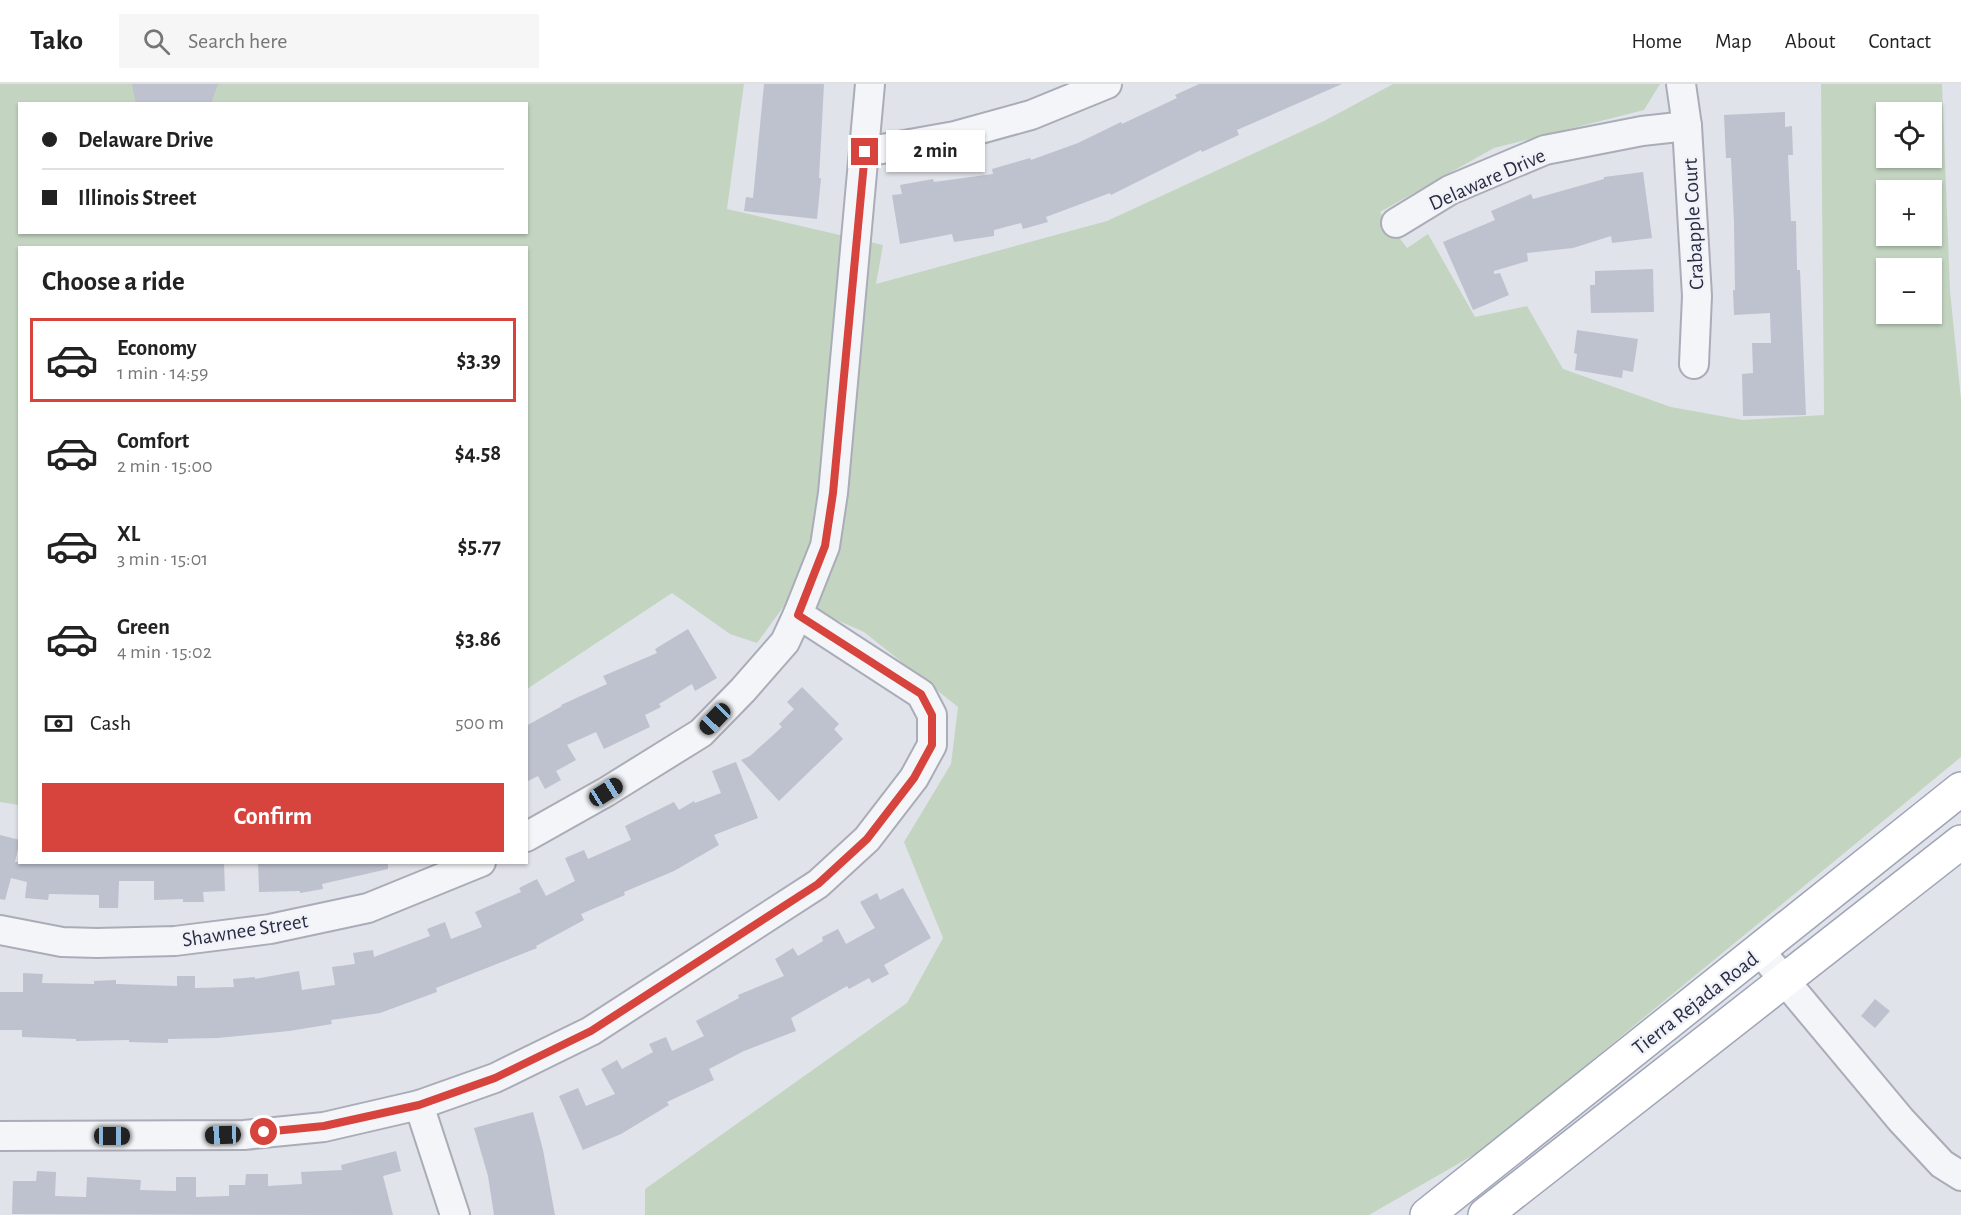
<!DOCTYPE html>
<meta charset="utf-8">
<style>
:root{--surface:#fff;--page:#f6f6f6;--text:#222;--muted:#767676;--line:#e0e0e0;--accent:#d7443e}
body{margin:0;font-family:"Alegreya Sans",sans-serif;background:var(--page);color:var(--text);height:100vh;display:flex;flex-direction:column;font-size:22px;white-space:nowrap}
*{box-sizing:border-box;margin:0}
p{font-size:20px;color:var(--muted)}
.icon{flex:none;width:33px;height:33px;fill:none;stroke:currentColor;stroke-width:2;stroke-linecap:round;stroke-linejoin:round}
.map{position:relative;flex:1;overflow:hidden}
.details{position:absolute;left:18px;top:162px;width:510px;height:618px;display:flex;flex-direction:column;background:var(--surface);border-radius:0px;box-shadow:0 2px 4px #0004}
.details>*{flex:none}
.hud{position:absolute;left:18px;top:18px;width:510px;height:132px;border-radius:0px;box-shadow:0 2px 4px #0004;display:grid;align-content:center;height:132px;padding:0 24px;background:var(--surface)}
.fabs{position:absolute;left:1876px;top:18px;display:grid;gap:12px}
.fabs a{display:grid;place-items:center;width:66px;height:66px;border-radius:0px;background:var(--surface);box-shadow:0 2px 4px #0004;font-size:30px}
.end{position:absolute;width:27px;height:27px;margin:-14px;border:8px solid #d7443e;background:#fff;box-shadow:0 0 0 3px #fff}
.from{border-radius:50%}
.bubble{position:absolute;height:42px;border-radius:0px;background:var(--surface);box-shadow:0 2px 4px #0004;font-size:20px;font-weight:700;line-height:42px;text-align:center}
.car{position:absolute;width:18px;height:36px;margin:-18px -9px;border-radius:8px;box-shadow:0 0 4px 2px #0007;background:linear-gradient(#222 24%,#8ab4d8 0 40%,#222 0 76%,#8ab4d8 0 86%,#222 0)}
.hud b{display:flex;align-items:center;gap:21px;height:57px;font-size:22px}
.hud b+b{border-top:2px solid var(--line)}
.hud i{width:15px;height:15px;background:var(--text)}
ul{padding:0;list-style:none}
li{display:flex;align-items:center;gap:18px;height:84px;margin:0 12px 9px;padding:0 12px;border:3px solid transparent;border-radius:0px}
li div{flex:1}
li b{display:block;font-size:22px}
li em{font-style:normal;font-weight:700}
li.selected{border-color:var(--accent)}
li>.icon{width:54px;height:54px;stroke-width:1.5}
h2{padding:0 24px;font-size:27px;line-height:72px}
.pay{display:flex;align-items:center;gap:15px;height:66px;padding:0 24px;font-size:22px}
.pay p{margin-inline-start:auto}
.primary-button{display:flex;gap:12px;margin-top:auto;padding:12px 24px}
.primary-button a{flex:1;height:69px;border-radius:0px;background:var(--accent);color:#fff;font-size:24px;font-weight:700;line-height:69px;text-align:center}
header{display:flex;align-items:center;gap:36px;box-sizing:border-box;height:84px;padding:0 30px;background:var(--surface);border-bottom:2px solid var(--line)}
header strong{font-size:28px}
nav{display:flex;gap:33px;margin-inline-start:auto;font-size:21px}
.search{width:420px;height:54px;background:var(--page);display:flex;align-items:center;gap:15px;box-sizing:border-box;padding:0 21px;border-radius:0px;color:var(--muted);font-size:22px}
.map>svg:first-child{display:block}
</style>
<header>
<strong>Tako</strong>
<div class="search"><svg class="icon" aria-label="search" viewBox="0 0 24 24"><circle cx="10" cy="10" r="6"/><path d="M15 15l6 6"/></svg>Search here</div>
<nav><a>Home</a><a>Map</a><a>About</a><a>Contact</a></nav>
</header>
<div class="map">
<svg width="1961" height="1131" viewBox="0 0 1961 1131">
<rect width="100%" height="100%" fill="#e1e3ea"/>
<path fill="#c3d5c1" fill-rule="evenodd" d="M 0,0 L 133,0 L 137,19 L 20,20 L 20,148 L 526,148 L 526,20 L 211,19 L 215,8 L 215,0 L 744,0 L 727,125 L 883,161 L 876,200 L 1107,137 L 1324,37 L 1393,0 L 1660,0 L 1644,26 L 1494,64 L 1380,128 L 1407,164 L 1428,150 L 1475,233 L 1527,222 L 1563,285 L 1671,323 L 1743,336 L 1824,331 L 1821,0 L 1942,0 L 1950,207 L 1961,315 L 1961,673 L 1484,1065 L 1369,1131 L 645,1131 L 645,1105 L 907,919 L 943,854 L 904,758 L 951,680 L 958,623 L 864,548 L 789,515 L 757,559 L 730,550 L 672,509 L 527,605 L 526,164 L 20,164 L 19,721 L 0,718 ZM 1887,28 L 1932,28 L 1932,74 L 1887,74 ZM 1887,106 L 1932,106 L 1932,152 L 1887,152 ZM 1887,184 L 1932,184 L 1932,230 L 1887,230 Z"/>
<g fill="#bec1ce">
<path d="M 132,0 L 218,0 L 211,20 L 136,20 Z"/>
<path d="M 764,0 L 824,0 L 819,94 L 821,94 L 817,135 L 744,127 L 746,113 L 753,114 Z"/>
<path d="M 1199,0 L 1342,0 L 1237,46 L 1239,51 L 1202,68 L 1201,66 L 1111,111 L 1110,109 L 1046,133 L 1048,138 L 1023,145 L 1021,139 L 994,146 L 994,152 L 954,158 L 952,150 L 900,160 L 892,111 L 902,110 L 900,101 L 933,95 L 934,98 L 993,90 L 992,85 L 1030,74 L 1031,76 L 1078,59 L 1121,38 L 1122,40 L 1177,14 L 1175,11 Z"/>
<path d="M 1785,28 L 1785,43 L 1792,42 L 1793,71 L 1788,71 L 1791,137 L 1796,137 L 1797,186 L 1800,186 L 1806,331 L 1743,332 L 1742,290 L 1753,289 L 1752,259 L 1771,259 L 1770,229 L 1734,231 L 1733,206 L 1735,206 L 1734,139 L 1731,74 L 1726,74 L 1724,31 Z"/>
<path d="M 1643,88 L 1652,154 L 1612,159 L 1611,152 L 1573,164 L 1527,169 L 1528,177 L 1494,187 L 1494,190 L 1500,189 L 1509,211 L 1473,226 L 1443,158 L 1495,136 L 1491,127 L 1531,110 L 1533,115 L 1604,95 L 1604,93 Z"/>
<path d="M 1653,185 L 1654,228 L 1591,229 L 1590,201 L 1595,201 L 1595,187 Z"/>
<path d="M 1577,246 L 1638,255 L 1633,288 L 1623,286 L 1622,294 L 1575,286 L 1577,270 L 1574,269 Z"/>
<path d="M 688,545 L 717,594 L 695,607 L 692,600 L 659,620 L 661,623 L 645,631 L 650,643 L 604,665 L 596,648 L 567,661 L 576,676 L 556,687 L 561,696 L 545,705 L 538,692 L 526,698 L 526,642 L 562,622 L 561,621 L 607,600 L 603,592 L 657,569 L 655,565 Z"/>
<path d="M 802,603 L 839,640 L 834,645 L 843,655 L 779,717 L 741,676 L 750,672 L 782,643 L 779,640 L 794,625 L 787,618 Z"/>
<path d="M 736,678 L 758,734 L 714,751 L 719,761 L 674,787 L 624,808 L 625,811 L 581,830 L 584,836 L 536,862 L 537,864 L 436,904 L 437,908 L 380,929 L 331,936 L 332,940 L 289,947 L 218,954 L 168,955 L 168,959 L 129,958 L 129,956 L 76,957 L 76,955 L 22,953 L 22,946 L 0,946 L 0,908 L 23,908 L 23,889 L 43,890 L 42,899 L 94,900 L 94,897 L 116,896 L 116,900 L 177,902 L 177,892 L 195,892 L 195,904 L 234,903 L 233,895 L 255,893 L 255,895 L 299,887 L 302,906 L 335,901 L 332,883 L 355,880 L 353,869 L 373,866 L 374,873 L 430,852 L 427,845 L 445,838 L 451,855 L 482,843 L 475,828 L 521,808 L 519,804 L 537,795 L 546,812 L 575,797 L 565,774 L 584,766 L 588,775 L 631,756 L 625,742 L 674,718 L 679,726 L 694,717 L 695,719 L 721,709 L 712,687 Z"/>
<path d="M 0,751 L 20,756 L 15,778 L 224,778 L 225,807 L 203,808 L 204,818 L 183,818 L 183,815 L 154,816 L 154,797 L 119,797 L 118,824 L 99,824 L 99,811 L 49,810 L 48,816 L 25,814 L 27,798 L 11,794 L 5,816 L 0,815 Z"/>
<path d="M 258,778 L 388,778 L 388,785 L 322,800 L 323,805 L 300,809 L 300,807 L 259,808 Z"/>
<path d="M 903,804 L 931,854 L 884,881 L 889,890 L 872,899 L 869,894 L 849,905 L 847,902 L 791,934 L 796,947 L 744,967 L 709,985 L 714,996 L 667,1018 L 669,1021 L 621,1050 L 583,1066 L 559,1012 L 578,1004 L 586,1022 L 615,1010 L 601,985 L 617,976 L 622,985 L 653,968 L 649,960 L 666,953 L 672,967 L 704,952 L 696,937 L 739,914 L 738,911 L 784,892 L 775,875 L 793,864 L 798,872 L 823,857 L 822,853 L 838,845 L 846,860 L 875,844 L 860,818 L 877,809 L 880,816 Z"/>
<path d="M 1875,915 L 1890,927 L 1875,944 L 1861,932 Z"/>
<path d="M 533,1028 L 543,1066 L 555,1131 L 494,1131 L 488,1092 L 474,1044 Z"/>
<path d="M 396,1067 L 401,1087 L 383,1092 L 393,1131 L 12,1130 L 13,1097 L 36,1097 L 37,1087 L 56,1088 L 55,1112 L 86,1113 L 87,1093 L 141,1096 L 140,1106 L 176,1107 L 176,1093 L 196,1093 L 196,1113 L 229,1112 L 229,1101 L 245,1101 L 246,1090 L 268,1090 L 268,1102 L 302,1100 L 301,1088 L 342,1086 L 341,1081 Z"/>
</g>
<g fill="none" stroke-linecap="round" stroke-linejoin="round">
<g stroke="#aaacb8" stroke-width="32">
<g id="minor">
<path d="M 1681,0 L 1687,42 L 1697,212 L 1694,280"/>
<path d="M 865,68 L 955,52 L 1031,31 L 1107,0"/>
<path d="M 1396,139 L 1450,106 L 1545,66 L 1642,47 L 1687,42"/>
<path d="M 526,753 L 606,708 L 701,649 L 743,606 L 785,558 L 798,530 L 825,462 L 833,409 L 870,0"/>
<path d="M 0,846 L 62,858 L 97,859 L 175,857 L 270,845 L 368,824 L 481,778"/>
<path d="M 1760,867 L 1901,1036 L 1942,1080 L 1961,1092"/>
<path d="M 419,1021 L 455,1131"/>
<path d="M 0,1052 L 244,1051 L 324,1043 L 419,1021 L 495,994 L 591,947 L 818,800 L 867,755 L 914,694 L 932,661 L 932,631 L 921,610 L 798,530"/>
</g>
</g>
<g stroke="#9fa4b7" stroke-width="36">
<g id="major">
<path d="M 1427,1131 L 1961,705"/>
<path d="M 1485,1131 L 1961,758"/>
</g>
</g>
<use href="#minor" stroke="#f4f5f8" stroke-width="28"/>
<use href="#major" stroke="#fff" stroke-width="33"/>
</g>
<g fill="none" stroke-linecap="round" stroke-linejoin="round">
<path stroke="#d7443e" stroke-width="8" d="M 264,1048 L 324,1042 L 419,1021 L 495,994 L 591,947 L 818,800 L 867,755 L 914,694 L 932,661 L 932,631 L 921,610 L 798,531 L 825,462 L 833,409 L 865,68"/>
</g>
<g text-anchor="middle" stroke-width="5" stroke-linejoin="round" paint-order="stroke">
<g font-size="21" fill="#282d43" stroke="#f1f2f8">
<text transform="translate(1487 95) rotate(-24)" y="7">Delaware Drive</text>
<text transform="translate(1693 140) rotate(-93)" y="7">Crabapple Court</text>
<text transform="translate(245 846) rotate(-9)" y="7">Shawnee Street</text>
<text transform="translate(1695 919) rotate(-38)" y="7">Tierra Rejada Road</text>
</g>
</g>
</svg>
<div class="fabs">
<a><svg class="icon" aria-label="locate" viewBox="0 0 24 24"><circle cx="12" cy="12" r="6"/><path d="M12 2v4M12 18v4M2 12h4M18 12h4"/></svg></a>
<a>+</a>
<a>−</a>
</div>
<i class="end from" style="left:264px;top:1048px"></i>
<i class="end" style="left:865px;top:68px"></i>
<div class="bubble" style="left:886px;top:46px;width:99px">2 min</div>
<i class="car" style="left:715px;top:635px;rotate:224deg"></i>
<i class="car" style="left:606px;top:708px;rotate:58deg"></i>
<i class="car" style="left:223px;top:1051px;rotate:268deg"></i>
<i class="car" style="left:112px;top:1052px;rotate:90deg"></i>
<div class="hud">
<b><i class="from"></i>Delaware Drive</b>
<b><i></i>Illinois Street</b>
</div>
<section class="details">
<h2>Choose a ride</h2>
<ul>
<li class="selected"><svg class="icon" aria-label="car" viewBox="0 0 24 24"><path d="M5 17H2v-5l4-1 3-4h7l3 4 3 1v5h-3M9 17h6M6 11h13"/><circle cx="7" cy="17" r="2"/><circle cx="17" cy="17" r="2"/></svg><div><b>Economy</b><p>1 min · 14:59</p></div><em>$3.39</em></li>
<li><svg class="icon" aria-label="car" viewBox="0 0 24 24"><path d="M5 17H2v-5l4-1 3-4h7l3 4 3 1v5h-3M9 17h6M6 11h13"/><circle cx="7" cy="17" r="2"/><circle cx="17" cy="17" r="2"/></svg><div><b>Comfort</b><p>2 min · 15:00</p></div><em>$4.58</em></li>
<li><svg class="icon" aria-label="car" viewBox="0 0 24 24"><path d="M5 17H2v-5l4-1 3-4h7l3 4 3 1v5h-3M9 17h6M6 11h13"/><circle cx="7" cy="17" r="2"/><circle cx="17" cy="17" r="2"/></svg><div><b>XL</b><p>3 min · 15:01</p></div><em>$5.77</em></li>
<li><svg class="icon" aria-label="car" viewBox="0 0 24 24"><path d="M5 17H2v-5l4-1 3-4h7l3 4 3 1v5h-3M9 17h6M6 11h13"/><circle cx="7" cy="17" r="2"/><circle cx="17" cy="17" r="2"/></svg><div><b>Green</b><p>4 min · 15:02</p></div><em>$3.86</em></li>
</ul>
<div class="pay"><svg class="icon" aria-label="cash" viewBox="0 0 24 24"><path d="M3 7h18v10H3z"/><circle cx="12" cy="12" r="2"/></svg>Cash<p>500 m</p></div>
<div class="primary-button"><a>Confirm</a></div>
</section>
</div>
